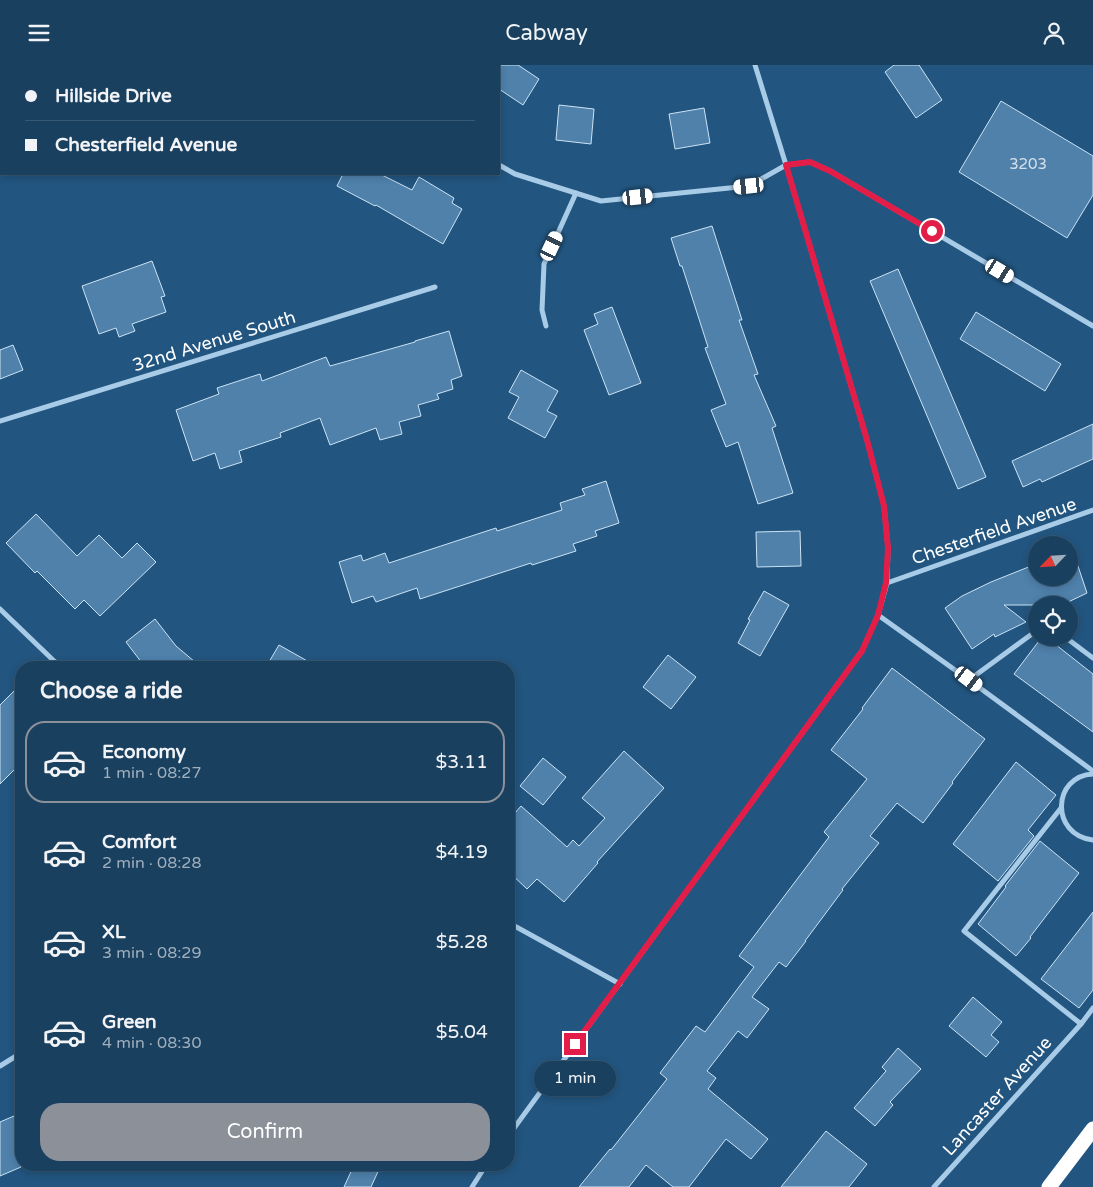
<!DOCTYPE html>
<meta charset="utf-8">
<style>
:root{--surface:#1a405f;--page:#274b68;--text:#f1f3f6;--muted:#9fafbd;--line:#385974;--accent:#8c9099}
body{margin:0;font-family:"Varela Round",sans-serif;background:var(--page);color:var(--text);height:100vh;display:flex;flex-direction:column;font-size:19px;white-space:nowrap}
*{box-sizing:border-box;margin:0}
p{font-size:16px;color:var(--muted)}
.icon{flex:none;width:28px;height:28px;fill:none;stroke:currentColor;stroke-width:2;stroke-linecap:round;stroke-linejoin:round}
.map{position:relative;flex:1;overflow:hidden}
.drawer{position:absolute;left:15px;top:596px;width:500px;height:510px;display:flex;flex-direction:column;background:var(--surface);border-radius:20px;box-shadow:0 2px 8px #0003,0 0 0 1px var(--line)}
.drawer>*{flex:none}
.guide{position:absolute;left:0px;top:0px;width:500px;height:110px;box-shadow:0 2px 8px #0003,0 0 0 1px var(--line);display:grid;align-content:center;height:110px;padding:0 25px;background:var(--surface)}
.needle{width:32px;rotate:245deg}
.buttons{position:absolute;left:1028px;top:471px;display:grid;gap:10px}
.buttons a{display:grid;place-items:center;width:50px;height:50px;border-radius:50%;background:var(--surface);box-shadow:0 2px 8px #0003,0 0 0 1px var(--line);font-size:25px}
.end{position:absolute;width:22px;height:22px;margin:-11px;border:6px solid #e11d48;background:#fff;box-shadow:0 0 0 2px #fff}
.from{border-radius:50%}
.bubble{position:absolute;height:35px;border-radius:18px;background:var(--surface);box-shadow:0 2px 8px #0003,0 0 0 1px var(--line);font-size:16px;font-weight:600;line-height:35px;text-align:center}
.car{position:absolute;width:15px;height:30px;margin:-15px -8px;border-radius:6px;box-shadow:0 0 4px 1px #0007;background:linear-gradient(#fff 24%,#345 0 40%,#fff 0 76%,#345 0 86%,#fff 0)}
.guide b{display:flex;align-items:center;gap:18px;height:48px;font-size:19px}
.guide b+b{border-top:1px solid var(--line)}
.guide i{width:12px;height:12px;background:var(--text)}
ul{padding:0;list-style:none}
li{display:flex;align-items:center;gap:15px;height:82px;margin:0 10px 8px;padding:0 15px;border:2px solid transparent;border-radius:20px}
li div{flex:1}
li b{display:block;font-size:19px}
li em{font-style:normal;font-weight:600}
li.current{border-color:var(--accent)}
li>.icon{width:45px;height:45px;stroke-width:1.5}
h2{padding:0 25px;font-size:22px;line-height:60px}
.button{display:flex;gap:10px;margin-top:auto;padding:10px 25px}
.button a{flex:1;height:58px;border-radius:20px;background:var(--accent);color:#fff;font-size:20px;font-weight:600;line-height:58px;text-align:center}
header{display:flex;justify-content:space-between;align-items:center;height:65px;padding:0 25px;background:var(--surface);font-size:22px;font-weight:600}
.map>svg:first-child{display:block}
</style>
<header><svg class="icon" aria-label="menu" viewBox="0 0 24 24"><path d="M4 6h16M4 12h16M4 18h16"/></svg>Cabway<svg class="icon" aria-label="person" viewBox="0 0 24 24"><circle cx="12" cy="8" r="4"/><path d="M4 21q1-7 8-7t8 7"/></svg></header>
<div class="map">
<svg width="1093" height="1122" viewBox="0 0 1093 1122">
<rect width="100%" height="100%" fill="#22557f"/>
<g fill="#4f81ab" stroke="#cbe3f5">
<path d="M 499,0 L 518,0 L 539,14 L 523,40 L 499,24 Z"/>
<path d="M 894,0 L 919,0 L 942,35 L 916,53 L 885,7 Z"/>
<path d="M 1001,36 L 1093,91 L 1093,130 L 1067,173 L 959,107 Z"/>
<path d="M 559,40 L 594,44 L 591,79 L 556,75 Z"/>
<path d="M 704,43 L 710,78 L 675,84 L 669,49 Z"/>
<path d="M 343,109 L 380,109 L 412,125 L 419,112 L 454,133 L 452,138 L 462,144 L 443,179 L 376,140 L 375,141 L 337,121 Z"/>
<path d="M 712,161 L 742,255 L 739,255 L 758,309 L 754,310 L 776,361 L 772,363 L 793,428 L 758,439 L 738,377 L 726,382 L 711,345 L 726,339 L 705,283 L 708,282 L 682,201 L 680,201 L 671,173 Z"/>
<path d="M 152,196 L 165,231 L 161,232 L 166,247 L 132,259 L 135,266 L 119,272 L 116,263 L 99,269 L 82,221 Z"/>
<path d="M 898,204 L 986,412 L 958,424 L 870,216 Z"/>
<path d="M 612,242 L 641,318 L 609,330 L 584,265 L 598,259 L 594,249 Z"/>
<path d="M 976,247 L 1061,299 L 1045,326 L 960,274 Z"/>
<path d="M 449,266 L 462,311 L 451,315 L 453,324 L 437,329 L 439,334 L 418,340 L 421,351 L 399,357 L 402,369 L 380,375 L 376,363 L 330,380 L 320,353 L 280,368 L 281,372 L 239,386 L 242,397 L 220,404 L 215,388 L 193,396 L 176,345 L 219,329 L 217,323 L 260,309 L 262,316 L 326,292 L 330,301 L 415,277 L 415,276 Z"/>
<path d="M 13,280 L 23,305 L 0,314 L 0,285 Z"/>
<path d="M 521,305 L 558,326 L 547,346 L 557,351 L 545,373 L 508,353 L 519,332 L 509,327 Z"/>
<path d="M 1093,359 L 1093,394 L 1042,417 L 1040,414 L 1023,422 L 1012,396 Z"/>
<path d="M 606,416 L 619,458 L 595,466 L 597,471 L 573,479 L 576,486 L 532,500 L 531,498 L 420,534 L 417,523 L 376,537 L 373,531 L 352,538 L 339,497 L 361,490 L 363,496 L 385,488 L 389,498 L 496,463 L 497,466 L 562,445 L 560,438 L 585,430 L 582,424 Z"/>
<path d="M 36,449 L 77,491 L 99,470 L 122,493 L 137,478 L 156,497 L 100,551 L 84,535 L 75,544 L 37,506 L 35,508 L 6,478 Z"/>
<path d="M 800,466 L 801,501 L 757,502 L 756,467 Z"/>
<path d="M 1073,486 L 1087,528 L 1062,540 L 1004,540 L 1026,557 L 995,572 L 994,569 L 972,584 L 945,543 L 962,531 L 991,517 L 1036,499 L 1036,512 L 1069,512 L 1069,488 Z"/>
<path d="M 764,526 L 789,540 L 760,591 L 738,578 L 750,555 L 748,554 Z"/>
<path d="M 155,554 L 176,581 L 201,602 L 145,602 L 126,577 Z"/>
<path d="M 1042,572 L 1046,572 L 1093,609 L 1093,667 L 1014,609 Z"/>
<path d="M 279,580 L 318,602 L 266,602 Z"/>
<path d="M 668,590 L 696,612 L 671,644 L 643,622 Z"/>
<path d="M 892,603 L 985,674 L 952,717 L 953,718 L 923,758 L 897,738 L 870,771 L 879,778 L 842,824 L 843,825 L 805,876 L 806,876 L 786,902 L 779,897 L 752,932 L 769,944 L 747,973 L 738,966 L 707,1006 L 716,1013 L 708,1024 L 768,1074 L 751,1094 L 726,1074 L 689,1122 L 673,1122 L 646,1100 L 629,1122 L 579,1122 L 610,1084 L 611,1085 L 667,1014 L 660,1008 L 696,961 L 705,967 L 754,902 L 739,891 L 829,772 L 824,767 L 867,714 L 831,685 L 863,644 L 862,643 Z"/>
<path d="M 21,619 L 21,698 L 0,719 L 0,640 Z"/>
<path d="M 624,686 L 664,723 L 597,797 L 598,798 L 564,837 L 537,814 L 527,824 L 509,807 L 509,755 L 521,741 L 567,782 L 573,775 L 579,781 L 605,753 L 582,733 Z"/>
<path d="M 543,693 L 566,712 L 543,740 L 520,721 Z"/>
<path d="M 1016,697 L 1056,730 L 1028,765 L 1034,771 L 998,816 L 953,779 Z"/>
<path d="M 1040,776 L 1079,808 L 1030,872 L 1031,873 L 1016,891 L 978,859 L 1006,822 L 1005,821 Z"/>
<path d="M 1093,847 L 1093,925 L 1079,943 L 1041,914 Z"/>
<path d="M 973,932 L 1002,957 L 991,970 L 999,977 L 986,992 L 949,961 Z"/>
<path d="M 898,983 L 921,1004 L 890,1037 L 893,1040 L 875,1061 L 854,1043 L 886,1006 L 882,1002 Z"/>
<path d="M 21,1048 L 21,1102 L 0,1111 L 0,1057 Z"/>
<path d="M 826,1066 L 867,1099 L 849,1122 L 781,1122 Z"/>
<path d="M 354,1100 L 381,1100 L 371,1122 L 344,1122 Z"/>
</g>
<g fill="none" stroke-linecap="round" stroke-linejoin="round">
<g stroke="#a8cbe7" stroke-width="5">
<path d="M 311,0 L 313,1"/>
<path d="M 499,100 L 515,109 L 601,136 L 749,121 L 786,100 L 810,97 L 830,106 L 1093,261"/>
<path d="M 546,261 L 542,245 L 544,199 L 576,128"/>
<path d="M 0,356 L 435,222"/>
<path d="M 887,518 L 1093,445"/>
<path d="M 0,544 L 54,596 L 63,602"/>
<path d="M 878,550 L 969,615 L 1093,706"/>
<path d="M 1065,572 L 1093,593"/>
<path d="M 969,615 L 1036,566"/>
<path d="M 1093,709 C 1052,711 1050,770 1093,775"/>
<path d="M 1061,743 L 964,866 L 1081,959 L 1093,943"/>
<path d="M 509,858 L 620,919"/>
<path d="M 0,1001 L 21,988"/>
<path d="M 509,1070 L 862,586 L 878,550 L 887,518 L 888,483 L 884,441 L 867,375 L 786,100 L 755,0"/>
<path d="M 472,1122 L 486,1100"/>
<path d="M 934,1122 L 1081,959"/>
</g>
<path stroke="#fff" stroke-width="15" d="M 1049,1122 L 1093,1064"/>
</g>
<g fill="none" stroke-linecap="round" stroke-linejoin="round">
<path stroke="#e11d48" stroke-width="6" d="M 575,979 L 862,586 L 878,550 L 886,518 L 888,483 L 884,441 L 867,375 L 786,100 L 810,97 L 830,106 L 932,166"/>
</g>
<g text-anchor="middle" stroke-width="5" stroke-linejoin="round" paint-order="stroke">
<g font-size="15" fill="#d3e0ea">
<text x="1028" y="104">3203</text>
</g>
<g font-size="18" fill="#fff" stroke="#22557f">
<text transform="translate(214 276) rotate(-17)" y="6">32nd Avenue South</text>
<text transform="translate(994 466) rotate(-19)" y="6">Chesterfield Avenue</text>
<text transform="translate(997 1031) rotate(-48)" y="6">Lancaster Avenue</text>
</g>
</g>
</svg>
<div class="buttons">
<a><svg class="needle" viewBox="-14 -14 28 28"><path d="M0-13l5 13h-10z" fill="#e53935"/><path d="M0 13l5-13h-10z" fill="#9fafbd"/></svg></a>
<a><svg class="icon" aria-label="locate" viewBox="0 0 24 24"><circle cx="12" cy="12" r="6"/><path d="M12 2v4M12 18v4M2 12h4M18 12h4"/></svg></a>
</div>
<i class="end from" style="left:932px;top:166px"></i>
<i class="end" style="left:575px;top:979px"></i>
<div class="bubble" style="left:534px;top:996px;width:82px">1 min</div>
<i class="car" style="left:749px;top:121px;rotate:264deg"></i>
<i class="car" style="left:638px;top:132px;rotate:84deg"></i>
<i class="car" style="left:552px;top:181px;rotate:25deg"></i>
<i class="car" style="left:1000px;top:206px;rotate:121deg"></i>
<i class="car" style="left:969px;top:614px;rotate:127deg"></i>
<div class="guide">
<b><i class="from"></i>Hillside Drive</b>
<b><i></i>Chesterfield Avenue</b>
</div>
<section class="drawer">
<h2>Choose a ride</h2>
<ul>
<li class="current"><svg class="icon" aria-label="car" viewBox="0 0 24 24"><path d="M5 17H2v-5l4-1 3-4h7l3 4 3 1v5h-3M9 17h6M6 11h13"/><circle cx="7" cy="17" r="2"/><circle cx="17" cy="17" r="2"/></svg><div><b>Economy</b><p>1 min · 08:27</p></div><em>$3.11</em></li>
<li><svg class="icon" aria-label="car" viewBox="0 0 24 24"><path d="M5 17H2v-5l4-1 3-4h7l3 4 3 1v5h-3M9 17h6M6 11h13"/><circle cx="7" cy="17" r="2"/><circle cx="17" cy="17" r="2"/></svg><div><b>Comfort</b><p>2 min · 08:28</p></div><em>$4.19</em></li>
<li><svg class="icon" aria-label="car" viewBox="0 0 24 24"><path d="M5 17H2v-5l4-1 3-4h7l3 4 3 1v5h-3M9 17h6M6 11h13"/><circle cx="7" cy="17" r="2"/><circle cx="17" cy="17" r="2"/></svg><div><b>XL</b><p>3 min · 08:29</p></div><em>$5.28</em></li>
<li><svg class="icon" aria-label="car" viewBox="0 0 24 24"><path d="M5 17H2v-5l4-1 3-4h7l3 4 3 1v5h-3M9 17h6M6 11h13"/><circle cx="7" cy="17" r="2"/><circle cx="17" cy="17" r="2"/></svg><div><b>Green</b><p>4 min · 08:30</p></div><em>$5.04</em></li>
</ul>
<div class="button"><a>Confirm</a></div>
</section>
</div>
